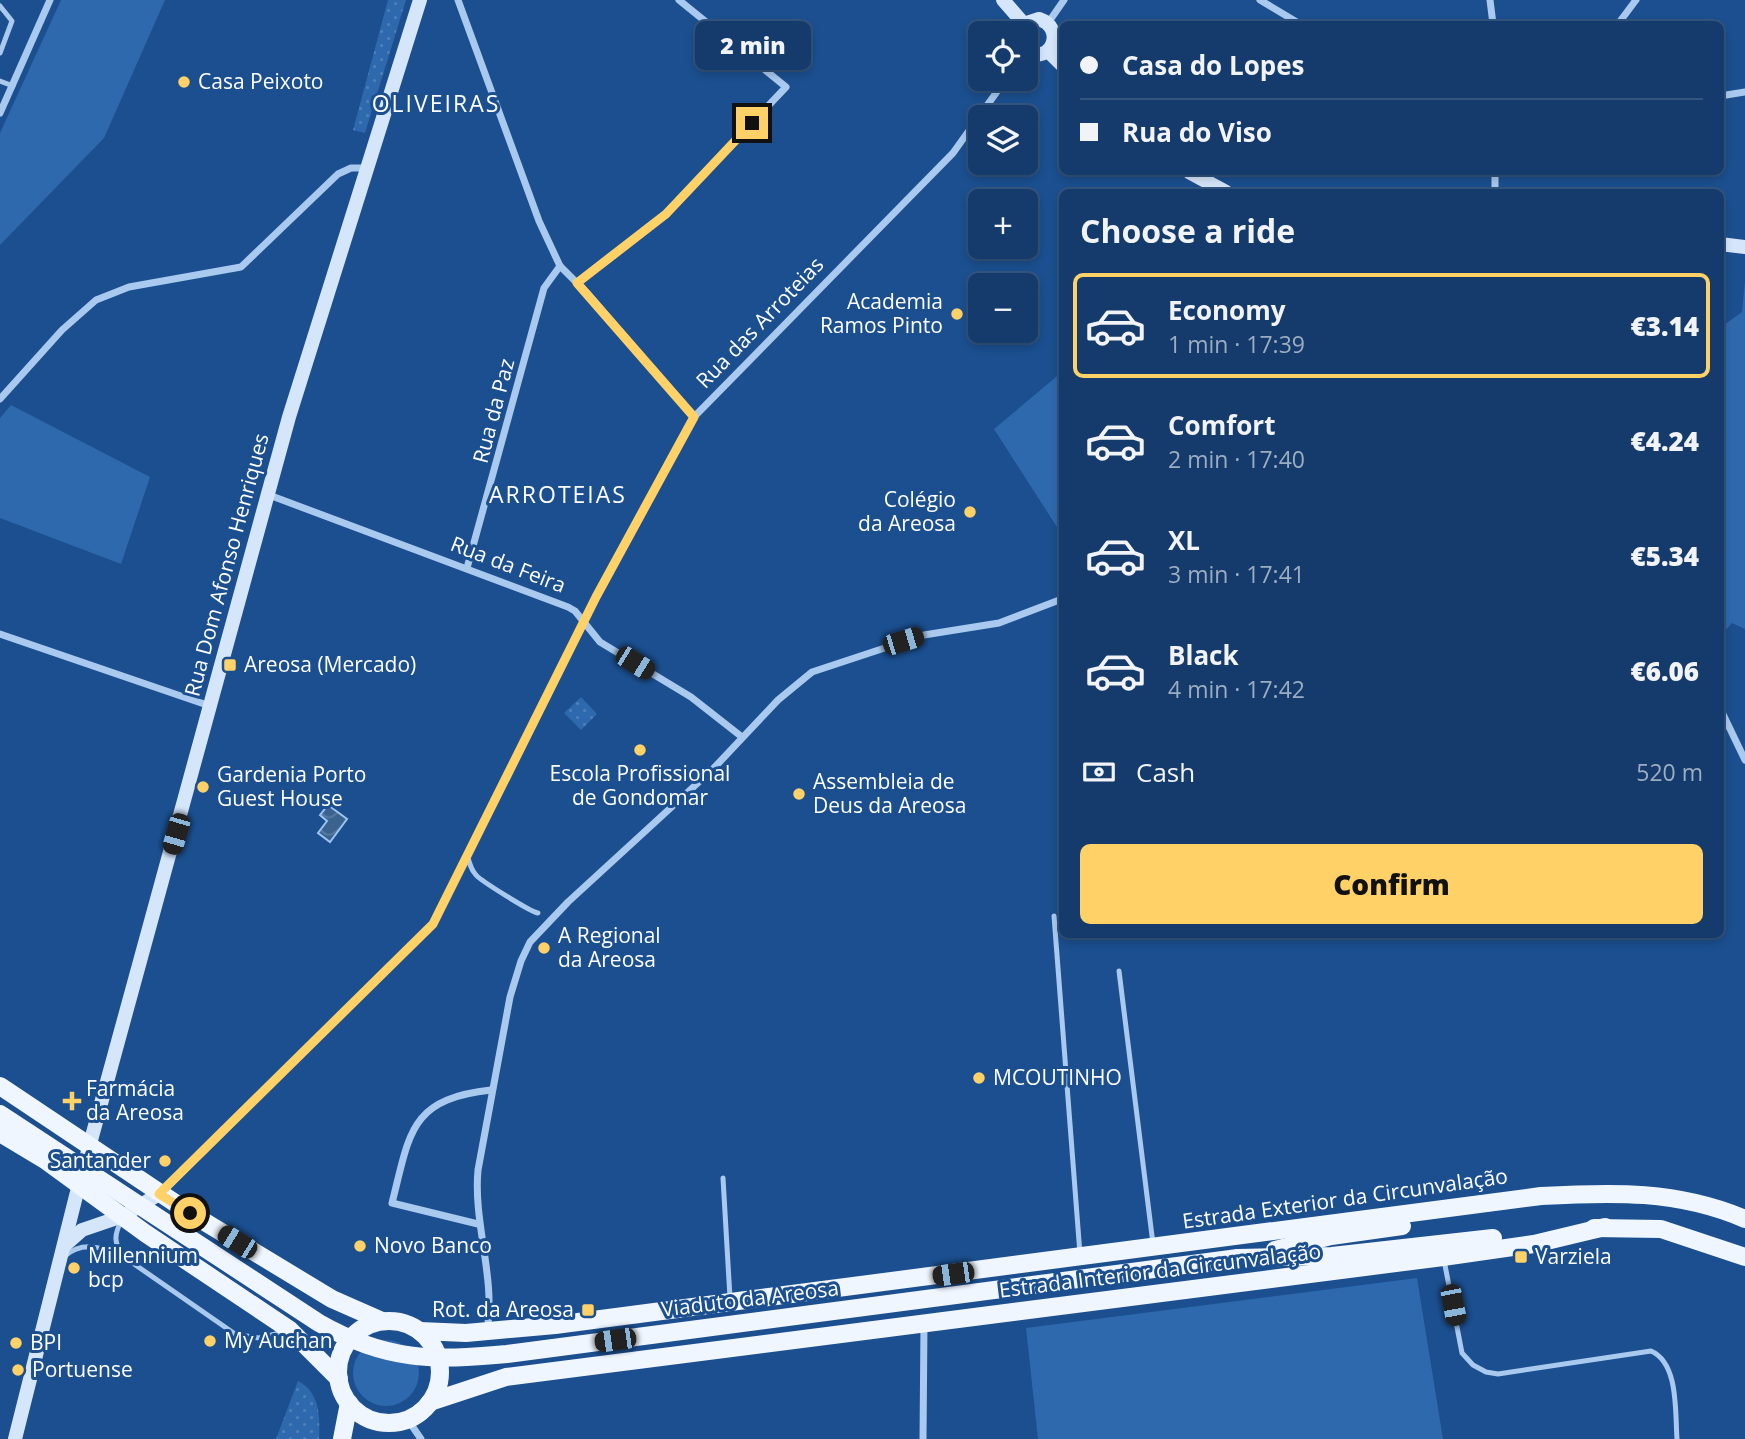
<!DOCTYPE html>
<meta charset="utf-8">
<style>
:root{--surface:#143b6b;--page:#1d4271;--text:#f1f3f6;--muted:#9dadc1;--line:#33557e;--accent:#ffd166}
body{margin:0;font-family:"Open Sans",sans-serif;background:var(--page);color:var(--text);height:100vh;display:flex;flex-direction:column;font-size:26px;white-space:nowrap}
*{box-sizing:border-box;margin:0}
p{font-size:23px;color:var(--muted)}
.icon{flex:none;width:38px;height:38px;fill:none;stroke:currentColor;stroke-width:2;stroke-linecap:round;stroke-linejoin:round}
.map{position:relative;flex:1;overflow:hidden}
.side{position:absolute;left:1059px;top:189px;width:665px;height:749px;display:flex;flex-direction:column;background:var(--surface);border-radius:10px;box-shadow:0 4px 10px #0003,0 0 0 2px var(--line)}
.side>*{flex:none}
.guide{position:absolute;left:1059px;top:21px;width:665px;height:154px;border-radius:10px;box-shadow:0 4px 10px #0003,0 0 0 2px var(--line);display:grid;align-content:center;height:154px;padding:0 21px;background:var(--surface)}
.tools{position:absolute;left:968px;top:21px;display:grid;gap:14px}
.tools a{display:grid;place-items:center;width:70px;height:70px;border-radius:10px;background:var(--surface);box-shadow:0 4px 10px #0003,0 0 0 2px var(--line);font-size:35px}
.end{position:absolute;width:32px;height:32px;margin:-16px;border:9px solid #ffd166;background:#111;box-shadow:0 0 0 4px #111}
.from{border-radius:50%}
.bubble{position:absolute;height:49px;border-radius:10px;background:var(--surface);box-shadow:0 4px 10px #0003,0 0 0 2px var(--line);font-size:23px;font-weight:800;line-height:49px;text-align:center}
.car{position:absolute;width:21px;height:42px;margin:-21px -10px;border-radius:9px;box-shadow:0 0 5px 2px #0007;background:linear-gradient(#222 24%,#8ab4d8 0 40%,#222 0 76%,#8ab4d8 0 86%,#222 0)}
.guide b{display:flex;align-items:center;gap:24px;height:66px;font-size:26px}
.guide b+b{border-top:2px solid var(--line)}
.guide i{width:18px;height:18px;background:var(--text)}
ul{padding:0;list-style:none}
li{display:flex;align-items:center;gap:21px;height:105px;margin:0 14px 10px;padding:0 7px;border:4px solid transparent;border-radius:10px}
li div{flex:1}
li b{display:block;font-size:26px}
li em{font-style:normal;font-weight:800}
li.active{border-color:var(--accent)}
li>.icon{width:63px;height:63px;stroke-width:1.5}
h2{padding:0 21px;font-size:32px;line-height:84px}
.pay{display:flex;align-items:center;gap:18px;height:77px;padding:0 21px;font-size:26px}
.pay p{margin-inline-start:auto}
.primary-button{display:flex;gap:14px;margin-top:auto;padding:14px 21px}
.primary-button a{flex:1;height:80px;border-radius:10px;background:var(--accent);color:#111;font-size:28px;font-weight:800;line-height:80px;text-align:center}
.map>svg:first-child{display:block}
</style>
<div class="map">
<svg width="1745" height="1439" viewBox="0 0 1745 1439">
<defs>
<pattern id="park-dots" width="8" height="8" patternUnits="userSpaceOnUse" patternTransform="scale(1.75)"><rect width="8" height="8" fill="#2e69ad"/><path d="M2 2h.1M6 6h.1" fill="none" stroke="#4d80b9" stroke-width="1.8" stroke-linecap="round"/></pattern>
<pattern id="water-waves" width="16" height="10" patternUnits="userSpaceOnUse" patternTransform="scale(1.75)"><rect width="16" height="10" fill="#3c6290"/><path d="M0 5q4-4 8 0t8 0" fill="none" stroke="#597aa1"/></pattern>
</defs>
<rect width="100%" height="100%" fill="#1b4f8f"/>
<g fill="#2e69ad">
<path d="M 61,0 L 165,0 L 104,138 L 0,245 L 0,133 Z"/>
<path d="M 1745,281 L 1745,629 L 1732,623 L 1720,636 L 1720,328 L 1742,312 Z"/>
<path d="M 1062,372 L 1062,535 L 994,429 Z"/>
<path d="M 11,405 L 150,477 L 121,564 L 0,518 L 0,418 Z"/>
<path d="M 1417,1278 L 1443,1439 L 1038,1439 L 1026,1328 Z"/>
<circle cx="386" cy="1373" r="33"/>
</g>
<g fill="url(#park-dots)">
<path d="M 388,0 L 406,0 L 365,133 L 353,130 Z"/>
<path d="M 581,697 L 597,714 L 581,730 L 564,713 Z"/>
<path d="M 298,1381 C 320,1392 320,1417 319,1439 L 276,1439 Z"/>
</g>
<path fill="url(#water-waves)" stroke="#9cc4f0" stroke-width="2" d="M 328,805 L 347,819 L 330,842 L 318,833 L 327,821 L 320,815 Z"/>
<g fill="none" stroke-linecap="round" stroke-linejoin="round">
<g stroke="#a9c9ee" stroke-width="5">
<path d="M 0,6 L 12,21 L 0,53"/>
<path d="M 0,81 L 13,86"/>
<path d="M 467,854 C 469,862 471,870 476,875 C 481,881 531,912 538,913"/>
<path d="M 1054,916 L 1080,1254"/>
<path d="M 1119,971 L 1153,1244"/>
<path d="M 723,1178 L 730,1298"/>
<path d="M 122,1219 C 114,1235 113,1242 124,1257 L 235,1334 L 259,1338 L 284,1332"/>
<path d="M 65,1256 C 83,1240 104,1248 124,1257"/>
<path d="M 1444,1260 L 1462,1353 L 1473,1365 L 1486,1372 L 1498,1374 L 1651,1351 C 1679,1363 1675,1413 1677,1439"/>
</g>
<g stroke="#a9c9ee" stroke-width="7">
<path d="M 458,0 L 539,221 L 560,266 L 588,294 L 694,417"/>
<path d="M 1260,0 L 1300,24"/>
<path d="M 1490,0 L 1493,24"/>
<path d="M 1048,23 L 1064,0"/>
<path d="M 1618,24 L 1636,0"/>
<path d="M 1720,96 L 1745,92"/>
<path d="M 0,113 L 50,0"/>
<path d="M 1495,192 L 1495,172"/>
<path d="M 577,283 L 666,214 L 786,87 L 679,0"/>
<path d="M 0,399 L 62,330 L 96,300 L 129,287 L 241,267 L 338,174 L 351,168 L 367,168"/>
<path d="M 269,495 L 568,607 L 575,611 L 600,642 L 691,697 L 742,737"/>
<path d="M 467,568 L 544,288 L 560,266"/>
<path d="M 0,634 L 210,706"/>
<path d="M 1720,708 L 1745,760"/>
<path d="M 160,1194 L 433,924 L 596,598 L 694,417 L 953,153 L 1006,79"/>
<path d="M 478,1224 L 392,1203 C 410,1133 409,1099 491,1090"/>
<path d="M 487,1331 C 496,1278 473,1223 478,1170 L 510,997 L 521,961 L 530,942 L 568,902 L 713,769 L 778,700 L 812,672 L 924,635 L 999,623 L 1062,599"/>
<path d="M 408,1420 L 421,1439"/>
<path d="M 923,1439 L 924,1324"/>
</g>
<g stroke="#d6e6fa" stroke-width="14">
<path d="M 1003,0 L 1024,24"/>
<path d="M 1019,33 L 1024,24 L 1039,19 C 1066,28 1052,65 1026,52"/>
<path d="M 1048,51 L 1062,65"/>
<path d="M 1189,172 L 1226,192"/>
<path d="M 1720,244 L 1745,247"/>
<path d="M 65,1245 L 82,1230 L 123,1216 L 159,1194"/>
<path d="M 15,1439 L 79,1184 L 289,417 L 420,0"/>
</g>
<g stroke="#f0f6ff" stroke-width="18">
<path d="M 0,1086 L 190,1213 L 332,1299 L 382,1321"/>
<path d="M 0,1133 L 45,1160 L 145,1233 L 290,1330 L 339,1379"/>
<path d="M 1594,1228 L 1661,1229 L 1745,1257"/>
<path d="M 1275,1250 L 1331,1236 L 1402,1226"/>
<path d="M 1238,1258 L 1332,1256 L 1493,1238"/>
<circle cx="389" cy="1372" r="51"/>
<path d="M 420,1331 L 466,1333 L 555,1325 L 1541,1196 C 1612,1192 1678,1190 1745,1219"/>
<path d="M 430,1402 L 506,1377 L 1443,1257 L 1534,1244 L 1605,1227"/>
<path d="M 342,1439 L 349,1403"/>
</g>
<path stroke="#f0f6ff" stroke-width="18" d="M 0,1114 L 319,1323 C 386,1361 433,1361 507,1354 L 1238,1258"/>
</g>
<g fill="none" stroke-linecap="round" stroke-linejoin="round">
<path stroke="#ffd166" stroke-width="9" d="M 190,1213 L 159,1194 L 433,924 L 596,597 L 694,417 L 577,283 L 666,214 L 752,123"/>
</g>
<g fill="#ffd166" stroke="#1b4f8f" stroke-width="2.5">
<circle cx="184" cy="82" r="7"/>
<circle cx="957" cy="314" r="7"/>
<circle cx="970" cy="512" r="7"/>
<rect x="223" y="658" width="14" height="14" rx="3.5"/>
<circle cx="640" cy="750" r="7"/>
<circle cx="203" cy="787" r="7"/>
<circle cx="799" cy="794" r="7"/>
<circle cx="544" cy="948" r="7"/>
<circle cx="979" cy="1078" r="7"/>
<path d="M68.5 1090.5h7v7h7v7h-7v7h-7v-7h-7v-7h7z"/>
<circle cx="165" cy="1161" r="7"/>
<circle cx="360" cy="1246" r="7"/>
<rect x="1514" y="1250" width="14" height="14" rx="3.5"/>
<circle cx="74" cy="1268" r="7"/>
<rect x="581" y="1303" width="14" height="14" rx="3.5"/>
<circle cx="210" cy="1341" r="7"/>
<circle cx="16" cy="1343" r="7"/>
<circle cx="18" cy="1370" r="7"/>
</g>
<g text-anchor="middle" stroke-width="6" stroke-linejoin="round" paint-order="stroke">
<g font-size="21" fill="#fff" stroke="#1b4f8f" text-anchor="start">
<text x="198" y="89">Casa Peixoto</text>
<text x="943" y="309" text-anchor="end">Academia<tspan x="943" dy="24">Ramos Pinto</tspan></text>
<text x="956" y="507" text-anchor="end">Colégio<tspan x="956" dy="24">da Areosa</tspan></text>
<text x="244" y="672">Areosa (Mercado)</text>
<text x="640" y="781" text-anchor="middle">Escola Profissional<tspan x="640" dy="24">de Gondomar</tspan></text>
<text x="217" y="782">Gardenia Porto<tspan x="217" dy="24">Guest House</tspan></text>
<text x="813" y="789">Assembleia de<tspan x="813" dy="24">Deus da Areosa</tspan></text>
<text x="558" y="943">A Regional<tspan x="558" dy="24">da Areosa</tspan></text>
<text x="993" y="1085">MCOUTINHO</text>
<text x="86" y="1096">Farmácia<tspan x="86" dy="24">da Areosa</tspan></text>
<text x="151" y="1168" text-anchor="end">Santander</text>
<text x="374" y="1253">Novo Banco</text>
<text x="88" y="1263">Millennium<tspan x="88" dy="24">bcp</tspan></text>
<text x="1535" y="1264">Varziela</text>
<text x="574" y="1317" text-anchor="end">Rot. da Areosa</text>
<text x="224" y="1348">My Auchan</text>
<text x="30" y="1350">BPI</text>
<text x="32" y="1377">Portuense</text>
</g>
<g font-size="21" fill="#fff" stroke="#1b4f8f">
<text transform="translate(760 323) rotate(-46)" y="7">Rua das Arroteias</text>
<text transform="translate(494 411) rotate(-75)" y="7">Rua da Paz</text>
<text transform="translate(227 565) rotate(-75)" y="7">Rua Dom Afonso Henriques</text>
<text transform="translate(508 565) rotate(21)" y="7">Rua da Feira</text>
<text transform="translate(1345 1199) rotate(-8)" y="7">Estrada Exterior da Circunvalação</text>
<text transform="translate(1160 1271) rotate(-7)" y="7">Estrada Interior da Circunvalação</text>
<text transform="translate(750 1299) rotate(-7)" y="7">Viaduto da Areosa</text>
</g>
<g font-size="23" letter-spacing="2" fill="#fff" stroke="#1b4f8f">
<text x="436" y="112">OLIVEIRAS</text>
<text x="558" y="503">ARROTEIAS</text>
</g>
</g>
</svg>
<div class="tools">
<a><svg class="icon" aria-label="locate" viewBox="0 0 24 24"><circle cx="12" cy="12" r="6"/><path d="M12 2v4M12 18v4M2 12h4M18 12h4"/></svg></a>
<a><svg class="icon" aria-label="layers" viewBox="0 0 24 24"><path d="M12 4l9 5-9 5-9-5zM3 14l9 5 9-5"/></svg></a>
<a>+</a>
<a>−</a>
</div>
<i class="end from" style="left:190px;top:1213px"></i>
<i class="end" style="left:752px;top:123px"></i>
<div class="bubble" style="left:695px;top:21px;width:116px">2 min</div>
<i class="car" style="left:903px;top:641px;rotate:73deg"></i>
<i class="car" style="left:635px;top:663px;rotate:122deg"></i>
<i class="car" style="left:176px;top:834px;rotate:196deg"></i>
<i class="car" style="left:237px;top:1242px;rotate:302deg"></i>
<i class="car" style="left:953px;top:1274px;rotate:262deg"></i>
<i class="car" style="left:1453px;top:1305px;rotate:169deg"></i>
<i class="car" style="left:615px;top:1340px;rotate:262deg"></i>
<div class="guide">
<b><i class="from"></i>Casa do Lopes</b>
<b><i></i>Rua do Viso</b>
</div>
<section class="side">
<h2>Choose a ride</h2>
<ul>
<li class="active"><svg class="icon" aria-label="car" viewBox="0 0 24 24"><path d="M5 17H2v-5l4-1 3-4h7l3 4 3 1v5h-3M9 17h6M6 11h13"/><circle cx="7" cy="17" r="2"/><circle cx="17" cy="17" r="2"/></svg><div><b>Economy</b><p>1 min · 17:39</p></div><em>€3.14</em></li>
<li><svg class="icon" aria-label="car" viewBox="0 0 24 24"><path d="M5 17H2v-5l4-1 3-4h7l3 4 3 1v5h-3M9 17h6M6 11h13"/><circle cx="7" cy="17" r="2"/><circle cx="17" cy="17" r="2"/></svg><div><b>Comfort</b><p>2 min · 17:40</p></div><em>€4.24</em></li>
<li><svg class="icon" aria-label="car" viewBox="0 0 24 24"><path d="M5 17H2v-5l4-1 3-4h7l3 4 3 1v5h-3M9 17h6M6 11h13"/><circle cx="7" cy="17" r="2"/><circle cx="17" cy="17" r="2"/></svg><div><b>XL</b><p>3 min · 17:41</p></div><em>€5.34</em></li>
<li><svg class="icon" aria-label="car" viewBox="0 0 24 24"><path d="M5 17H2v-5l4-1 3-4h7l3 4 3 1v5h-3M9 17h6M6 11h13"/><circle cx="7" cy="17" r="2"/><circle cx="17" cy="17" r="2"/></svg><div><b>Black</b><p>4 min · 17:42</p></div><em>€6.06</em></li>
</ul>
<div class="pay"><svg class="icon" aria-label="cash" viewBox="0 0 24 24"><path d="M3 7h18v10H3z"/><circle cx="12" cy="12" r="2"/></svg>Cash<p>520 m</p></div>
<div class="primary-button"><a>Confirm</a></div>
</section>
</div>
